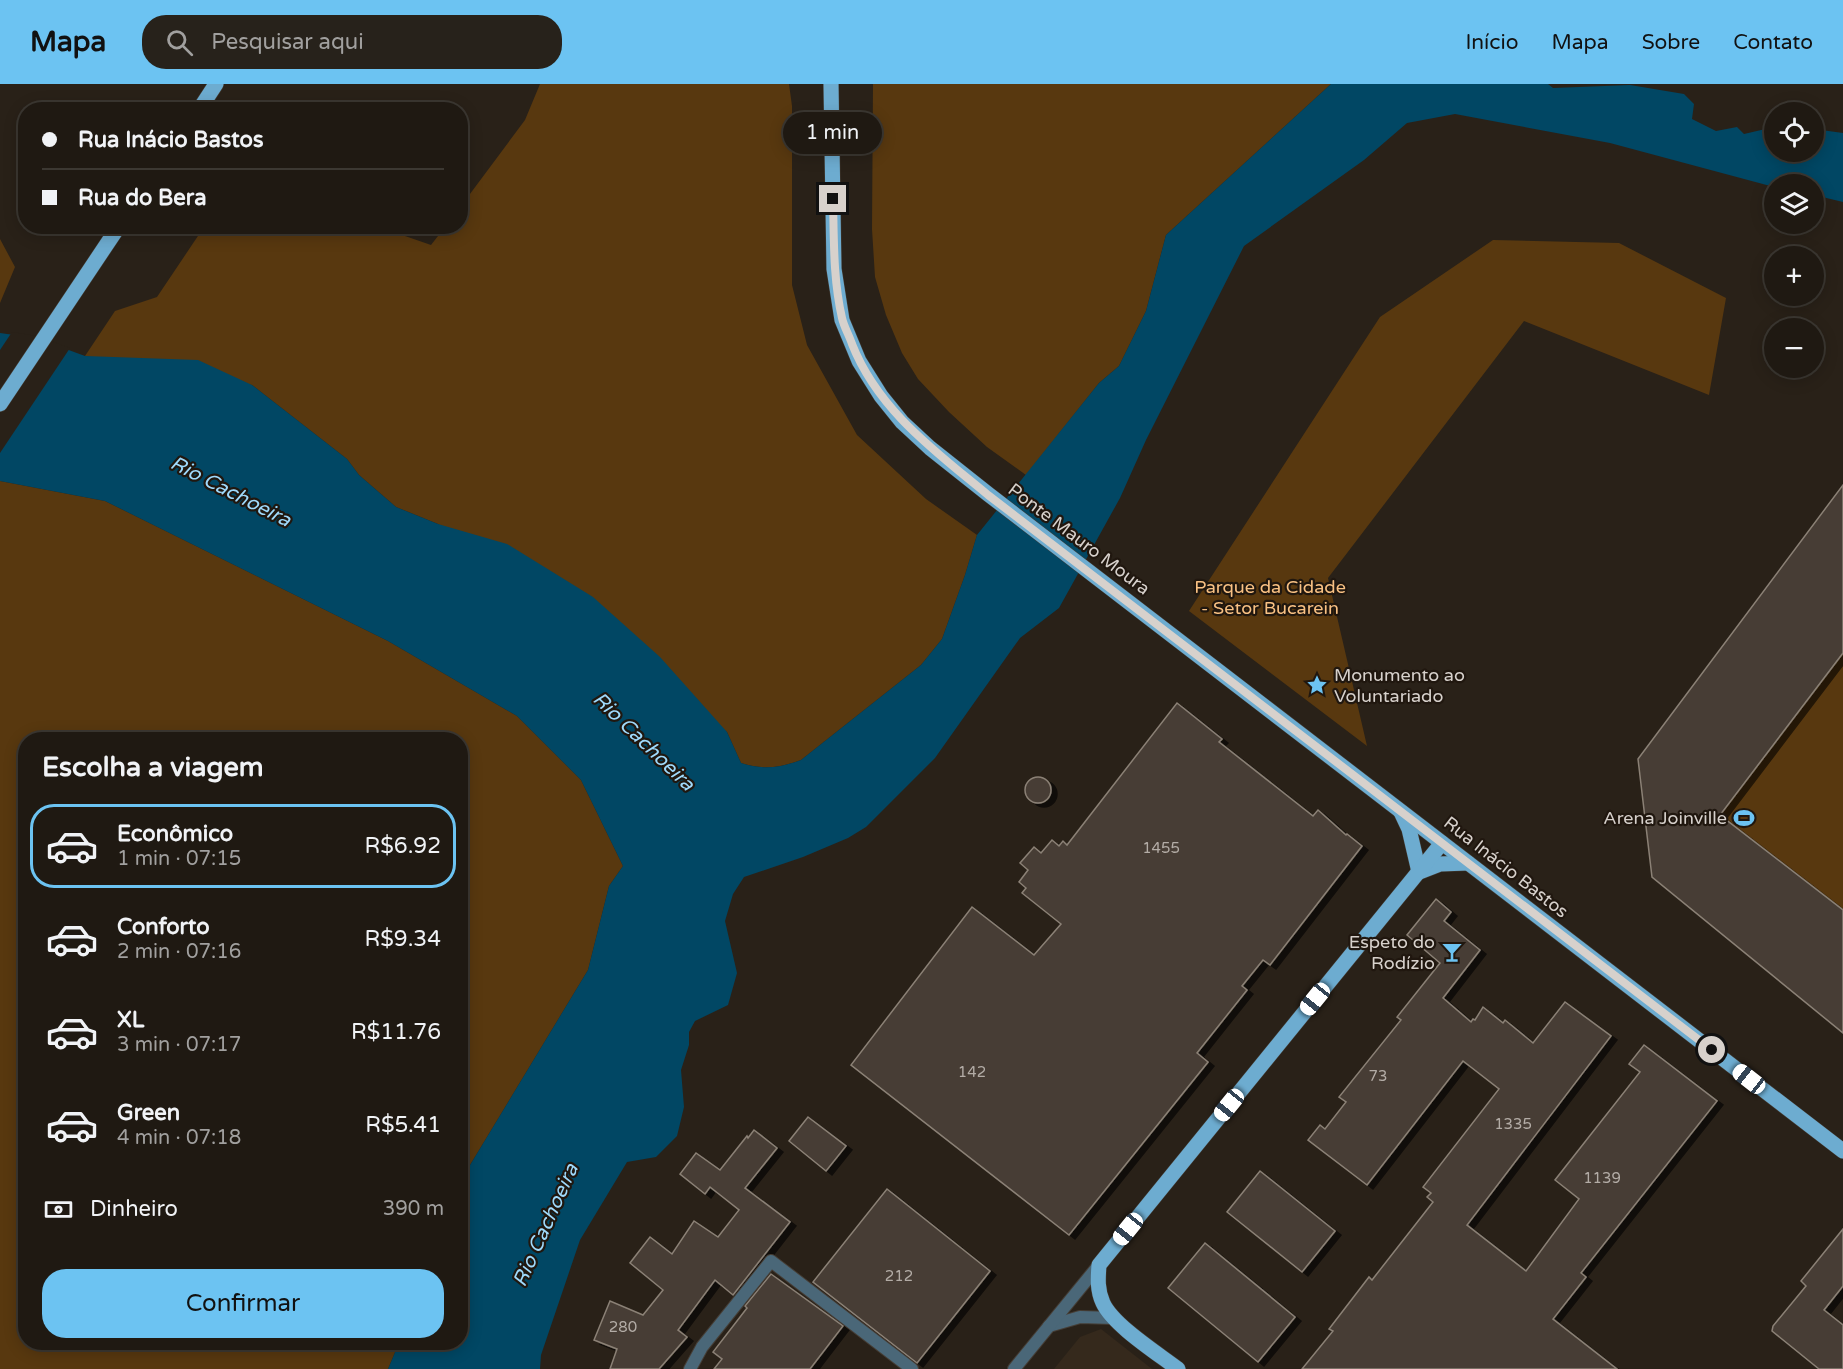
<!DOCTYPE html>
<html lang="pt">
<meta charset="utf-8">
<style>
:root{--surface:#1f1912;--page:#27221b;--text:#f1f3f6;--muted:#a1a09f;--line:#3c3832;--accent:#6cc3f2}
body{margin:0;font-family:"Varela Round",sans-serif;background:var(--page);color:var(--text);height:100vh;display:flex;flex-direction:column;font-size:22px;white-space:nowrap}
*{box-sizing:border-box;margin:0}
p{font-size:20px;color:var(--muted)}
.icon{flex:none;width:33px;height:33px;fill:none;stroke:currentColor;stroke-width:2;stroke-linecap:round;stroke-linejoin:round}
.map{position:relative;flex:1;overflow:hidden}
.sheet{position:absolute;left:18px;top:648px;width:450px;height:618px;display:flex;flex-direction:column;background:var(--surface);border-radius:24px;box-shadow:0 3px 15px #0003,0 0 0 2px var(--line)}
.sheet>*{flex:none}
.top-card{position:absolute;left:18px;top:18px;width:450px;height:132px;border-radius:24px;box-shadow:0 3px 15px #0003,0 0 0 2px var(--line);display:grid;align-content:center;height:132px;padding:0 24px;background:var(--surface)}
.fabs{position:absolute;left:1764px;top:18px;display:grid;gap:12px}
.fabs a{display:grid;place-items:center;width:60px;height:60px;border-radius:50%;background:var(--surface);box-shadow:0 3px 15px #0003,0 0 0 2px var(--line);font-size:30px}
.end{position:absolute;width:27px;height:27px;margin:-14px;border:8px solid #d7d1cc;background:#111;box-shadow:0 0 0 3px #111}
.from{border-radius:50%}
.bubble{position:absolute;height:42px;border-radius:21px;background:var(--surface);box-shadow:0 3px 15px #0003,0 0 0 2px var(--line);font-size:20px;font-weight:600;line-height:42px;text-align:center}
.car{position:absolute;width:18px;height:36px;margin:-18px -9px;border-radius:8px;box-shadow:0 0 4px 2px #0007;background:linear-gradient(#fff 24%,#345 0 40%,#fff 0 76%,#345 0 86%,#fff 0)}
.top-card b{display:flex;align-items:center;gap:21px;height:57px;font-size:22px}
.top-card b+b{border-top:2px solid var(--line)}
.top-card i{width:15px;height:15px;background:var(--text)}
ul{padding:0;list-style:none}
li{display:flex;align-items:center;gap:18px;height:84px;margin:0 12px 9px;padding:0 12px;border:3px solid transparent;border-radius:24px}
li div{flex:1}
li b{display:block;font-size:22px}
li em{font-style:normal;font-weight:600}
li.on{border-color:var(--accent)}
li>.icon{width:54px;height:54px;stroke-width:1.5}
h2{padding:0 24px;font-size:27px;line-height:72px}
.pay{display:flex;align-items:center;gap:15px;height:66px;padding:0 24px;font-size:22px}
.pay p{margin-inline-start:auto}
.action{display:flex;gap:12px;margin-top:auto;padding:12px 24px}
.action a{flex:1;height:69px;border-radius:24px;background:var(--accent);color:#111;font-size:24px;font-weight:600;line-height:69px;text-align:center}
header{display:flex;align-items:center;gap:36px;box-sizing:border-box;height:84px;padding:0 30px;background:var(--accent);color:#111}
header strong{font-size:28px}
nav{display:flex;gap:33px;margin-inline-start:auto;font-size:21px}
.search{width:420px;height:54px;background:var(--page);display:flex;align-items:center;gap:15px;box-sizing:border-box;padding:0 21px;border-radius:24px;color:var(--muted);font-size:22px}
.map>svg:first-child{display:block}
</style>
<header>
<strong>Mapa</strong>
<div class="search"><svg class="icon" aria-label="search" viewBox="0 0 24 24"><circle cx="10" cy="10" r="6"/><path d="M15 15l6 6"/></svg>Pesquisar aqui</div>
<nav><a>Início</a><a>Mapa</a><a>Sobre</a><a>Contato</a></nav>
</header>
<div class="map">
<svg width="1843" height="1285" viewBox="0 0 1843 1285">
<defs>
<filter id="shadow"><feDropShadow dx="6" dy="4" stdDeviation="0" flood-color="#0009"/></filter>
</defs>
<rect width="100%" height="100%" fill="#292118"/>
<path fill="#35291c" d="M 1101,1245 L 1152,1285 L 1054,1285 L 1080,1253 Z"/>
<g fill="#58380f">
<path d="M 540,0 L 789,0 L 792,22 L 792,201 L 807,261 L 857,351 L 926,415 L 977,451 L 965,491 L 942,555 L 921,581 L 801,676 C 779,684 763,686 741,679 L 727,648 L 438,440 L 396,423 L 359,391 L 347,375 L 252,301 L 85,272 L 115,227 L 157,213 L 204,143 L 379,143 L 431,161 L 445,143 L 460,142 L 461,122 L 525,36 Z"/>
<path d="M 873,0 L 1331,0 L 1166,151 L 1146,227 L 1119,282 L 1099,299 L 1026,391 L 987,363 L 949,328 L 918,295 L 902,269 L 886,231 L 875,193 L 872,145 Z"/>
<path d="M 0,155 L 15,183 L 0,219 Z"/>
<path d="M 1493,156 L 1619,159 L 1726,214 L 1709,311 L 1524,237 L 1328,494 L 1367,662 L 1189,527 L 1380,233 Z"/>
<path d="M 0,397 L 105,417 L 388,557 L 517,632 L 581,696 L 623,782 L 609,802 L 588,886 L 464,1091 L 461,1100 L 460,656 L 26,656 L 26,1258 L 399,1259 L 388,1285 L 0,1285 Z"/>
<path d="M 1843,401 L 1843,949 L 1652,793 L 1638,675 Z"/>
</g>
<path fill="#014764" d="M 1331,0 L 1548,0 L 1553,4 L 1630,1 L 1684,10 L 1694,20 L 1692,35 L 1716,47 L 1737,43 L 1744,50 L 1774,43 L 1774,68 L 1814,68 L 1814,45 L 1843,49 L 1843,118 L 1814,111 L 1814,100 L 1774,100 L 1774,103 L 1610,59 L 1455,30 L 1407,39 L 1364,76 L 1244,162 L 1146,356 L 1120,414 L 1059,524 L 1020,554 L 935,674 L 866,743 L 848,754 L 803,773 L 744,793 L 733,810 L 725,837 L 737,889 L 728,921 L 695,937 L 689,948 L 689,961 L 681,986 L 684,1023 L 677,1052 L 656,1073 L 627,1078 L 580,1156 L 541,1271 L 540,1285 L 388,1285 L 399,1259 L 460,1258 L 461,1100 L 464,1091 L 588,886 L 609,802 L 623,782 L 581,696 L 517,632 L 388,557 L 105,417 L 0,397 L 0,249 L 36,254 L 85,272 L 198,276 L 252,301 L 347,375 L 359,391 L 396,423 L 438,440 L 507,460 L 593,513 L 660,573 L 727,648 L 741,679 C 763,686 779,684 801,676 L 921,581 L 942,555 L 965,491 L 977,451 L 1099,299 L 1119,282 L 1146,227 L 1166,151 Z"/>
<path fill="#292118" d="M 12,248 L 37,252 L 70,264 L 0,369 L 0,266 Z"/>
<g fill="#473d34" stroke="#8b8176" stroke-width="1.5" filter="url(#shadow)">
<path d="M 1843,401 L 1843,569 L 1720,731 L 1843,826 L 1843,949 L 1652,793 L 1638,675 Z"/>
<path d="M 1177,619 L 1222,655 L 1219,658 L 1313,732 L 1318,726 L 1346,751 L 1347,750 L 1362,762 L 1270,881 L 1263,876 L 1242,902 L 1247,906 L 1197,969 L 1208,978 L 1069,1151 L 851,981 L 972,823 L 1034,871 L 1061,840 L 1022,809 L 1026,804 L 1019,798 L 1028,786 L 1020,779 L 1034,763 L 1041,769 L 1052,756 L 1059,762 L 1063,757 L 1067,761 Z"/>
<circle cx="1038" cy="706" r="13"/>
<path d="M 1436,815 L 1451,828 L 1444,837 L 1480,866 L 1443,914 L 1471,938 L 1473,935 L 1475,936 L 1483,923 L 1503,939 L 1505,936 L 1533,959 L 1565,918 L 1611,952 L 1467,1141 L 1526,1187 L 1579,1115 L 1555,1096 L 1640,988 L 1629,980 L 1644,961 L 1717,1017 L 1581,1189 L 1586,1193 L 1553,1235 L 1617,1285 L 1302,1285 L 1333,1247 L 1329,1245 L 1369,1193 L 1372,1196 L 1433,1118 L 1427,1113 L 1431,1109 L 1423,1103 L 1499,1005 L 1463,977 L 1367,1101 L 1308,1056 L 1320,1041 L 1325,1045 L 1346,1018 L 1339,1013 L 1401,936 L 1397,933 L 1440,879 L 1407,851 Z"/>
<path d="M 808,1033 L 846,1062 L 826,1087 L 789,1057 Z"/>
<path d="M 754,1046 L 777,1064 L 745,1104 L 790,1138 L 733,1211 L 715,1196 L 678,1246 L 687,1253 L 659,1285 L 610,1285 L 617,1265 L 594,1256 L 610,1217 L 643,1231 L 663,1206 L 630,1179 L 650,1153 L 672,1170 L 694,1137 L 718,1153 L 739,1126 L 710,1103 L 705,1110 L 680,1090 L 696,1069 L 720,1086 L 747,1052 L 748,1054 Z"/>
<path d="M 1260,1087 L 1335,1147 L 1302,1188 L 1227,1128 Z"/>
<path d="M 887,1105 L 990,1187 L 917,1279 L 813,1198 Z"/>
<path d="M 1843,1145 L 1843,1202 L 1824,1226 L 1843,1241 L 1843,1285 L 1819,1285 L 1772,1247 L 1773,1242 L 1806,1202 L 1801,1197 Z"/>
<path d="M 1205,1159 L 1295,1233 L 1258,1278 L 1168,1204 Z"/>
<path d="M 771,1190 L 843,1242 L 810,1285 L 714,1285 L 722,1275 L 713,1268 L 747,1224 L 745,1222 Z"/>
</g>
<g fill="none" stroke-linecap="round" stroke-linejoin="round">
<g stroke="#453d35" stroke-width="14">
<g id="minor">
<path d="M 1049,1242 L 1080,1233 L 1113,1234"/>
<path d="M 690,1285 L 702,1263 L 771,1177 L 912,1285"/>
<path d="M 1014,1285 L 1099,1181"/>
</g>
</g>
<g stroke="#453d35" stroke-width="16">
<g id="primary">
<path d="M 831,0 L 834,185 L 842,236 L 859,277 L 881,312 L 902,338 L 930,364 L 988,410 L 1843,1067"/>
<path d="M 199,26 L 216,0"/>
<path d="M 0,320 L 119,142"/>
<path d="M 1401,728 L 1409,745 L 1419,788"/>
<path d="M 1422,787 L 1440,780 L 1468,779"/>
<path d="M 1178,1285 C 1157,1269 1113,1241 1103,1219 C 1097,1206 1098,1194 1099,1181 L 1442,759"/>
</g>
</g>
<use href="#minor" stroke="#4a6778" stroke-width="12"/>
<use href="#primary" stroke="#6dacd0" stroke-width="15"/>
</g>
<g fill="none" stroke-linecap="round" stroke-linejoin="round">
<path stroke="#d7d1cc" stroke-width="8" d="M 833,115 C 834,155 833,195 842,234 C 844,243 849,251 852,260 C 878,326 935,367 988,411 L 1712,966"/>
</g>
<defs>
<g id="sight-bare" transform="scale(1.62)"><path d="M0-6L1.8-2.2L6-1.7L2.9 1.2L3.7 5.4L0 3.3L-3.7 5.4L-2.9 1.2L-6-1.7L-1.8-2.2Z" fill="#6cc3f2" stroke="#20170f" stroke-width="2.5" paint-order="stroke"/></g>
<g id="stadium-bare" transform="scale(1.62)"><path d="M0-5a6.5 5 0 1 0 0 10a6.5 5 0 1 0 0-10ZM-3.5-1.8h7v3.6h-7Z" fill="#6cc3f2" stroke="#20170f" stroke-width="2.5" paint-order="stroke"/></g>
<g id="bar-bare" transform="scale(1.62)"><path d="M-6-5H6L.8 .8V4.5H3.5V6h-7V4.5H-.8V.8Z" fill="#6cc3f2" stroke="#20170f" stroke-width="2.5" paint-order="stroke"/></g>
</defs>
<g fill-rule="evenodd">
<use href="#sight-bare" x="1317" y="601"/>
<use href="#stadium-bare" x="1744" y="734"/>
<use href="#bar-bare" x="1452" y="868"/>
</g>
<g text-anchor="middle" stroke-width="4.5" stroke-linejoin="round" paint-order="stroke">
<g font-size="15" fill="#b3aca6">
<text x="1161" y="769">1455</text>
<text x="972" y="993">142</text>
<text x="1378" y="997">73</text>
<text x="1513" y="1045">1335</text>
<text x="1602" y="1099">1139</text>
<text x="899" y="1197">212</text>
<text x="623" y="1248">280</text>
</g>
<g font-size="18" fill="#d7d1cc" stroke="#20170f">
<text transform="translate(1079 455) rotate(37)" y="6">Ponte Mauro Moura</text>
<text transform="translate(1506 783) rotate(38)" y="6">Rua Inácio Bastos</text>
</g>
<g font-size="18" fill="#f9c183" stroke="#20170f">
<text x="1270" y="509">Parque da Cidade<tspan x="1270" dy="21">- Setor Bucarein</tspan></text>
</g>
<g font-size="18" fill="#d7d1cc" stroke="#20170f" text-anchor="end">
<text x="1334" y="597" text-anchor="start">Monumento ao<tspan x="1334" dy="21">Voluntariado</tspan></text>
<text x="1727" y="740">Arena Joinville</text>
<text x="1435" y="864">Espeto do<tspan x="1435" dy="21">Rodízio</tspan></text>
</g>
<g font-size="20" font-style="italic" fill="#9fdafc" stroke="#20170f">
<text transform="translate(231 407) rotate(27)" y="7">Rio Cachoeira</text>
<text transform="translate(644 657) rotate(44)" y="7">Rio Cachoeira</text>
<text transform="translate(545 1141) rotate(-66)" y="7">Rio Cachoeira</text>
</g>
</g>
</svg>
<div class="fabs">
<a><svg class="icon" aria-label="locate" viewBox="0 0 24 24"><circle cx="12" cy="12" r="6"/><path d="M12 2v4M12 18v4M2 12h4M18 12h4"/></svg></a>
<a><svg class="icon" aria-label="layers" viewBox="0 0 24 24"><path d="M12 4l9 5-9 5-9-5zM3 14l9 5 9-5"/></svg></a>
<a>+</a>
<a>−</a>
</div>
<i class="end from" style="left:1712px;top:966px"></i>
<i class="end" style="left:833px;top:115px"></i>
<div class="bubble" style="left:783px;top:28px;width:99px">1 min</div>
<i class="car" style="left:1315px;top:915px;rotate:219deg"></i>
<i class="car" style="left:1749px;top:995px;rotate:308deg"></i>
<i class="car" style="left:1229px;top:1021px;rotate:219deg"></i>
<i class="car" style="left:1128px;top:1145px;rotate:219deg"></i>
<div class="top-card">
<b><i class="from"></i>Rua Inácio Bastos</b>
<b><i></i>Rua do Bera</b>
</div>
<section class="sheet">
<h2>Escolha a viagem</h2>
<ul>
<li class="on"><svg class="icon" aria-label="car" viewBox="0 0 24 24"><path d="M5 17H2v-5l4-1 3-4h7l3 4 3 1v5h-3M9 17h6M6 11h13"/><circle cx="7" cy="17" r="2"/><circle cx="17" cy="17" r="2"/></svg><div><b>Econômico</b><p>1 min · 07:15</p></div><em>R$6.92</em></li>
<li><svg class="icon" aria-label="car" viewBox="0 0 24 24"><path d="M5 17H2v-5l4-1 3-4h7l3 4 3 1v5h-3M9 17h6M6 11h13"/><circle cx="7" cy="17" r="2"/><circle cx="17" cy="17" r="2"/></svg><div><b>Conforto</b><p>2 min · 07:16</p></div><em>R$9.34</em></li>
<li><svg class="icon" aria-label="car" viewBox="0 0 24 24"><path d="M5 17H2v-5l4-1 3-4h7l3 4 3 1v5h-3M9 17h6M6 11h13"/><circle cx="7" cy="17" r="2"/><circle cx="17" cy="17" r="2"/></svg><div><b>XL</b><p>3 min · 07:17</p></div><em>R$11.76</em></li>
<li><svg class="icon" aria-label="car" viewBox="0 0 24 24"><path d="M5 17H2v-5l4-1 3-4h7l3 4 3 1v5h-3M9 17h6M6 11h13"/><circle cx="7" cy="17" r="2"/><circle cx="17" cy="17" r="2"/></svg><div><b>Green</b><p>4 min · 07:18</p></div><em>R$5.41</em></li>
</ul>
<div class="pay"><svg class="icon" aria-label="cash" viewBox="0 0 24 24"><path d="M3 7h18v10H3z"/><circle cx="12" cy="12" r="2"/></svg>Dinheiro<p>390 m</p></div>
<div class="action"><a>Confirmar</a></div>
</section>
</div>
